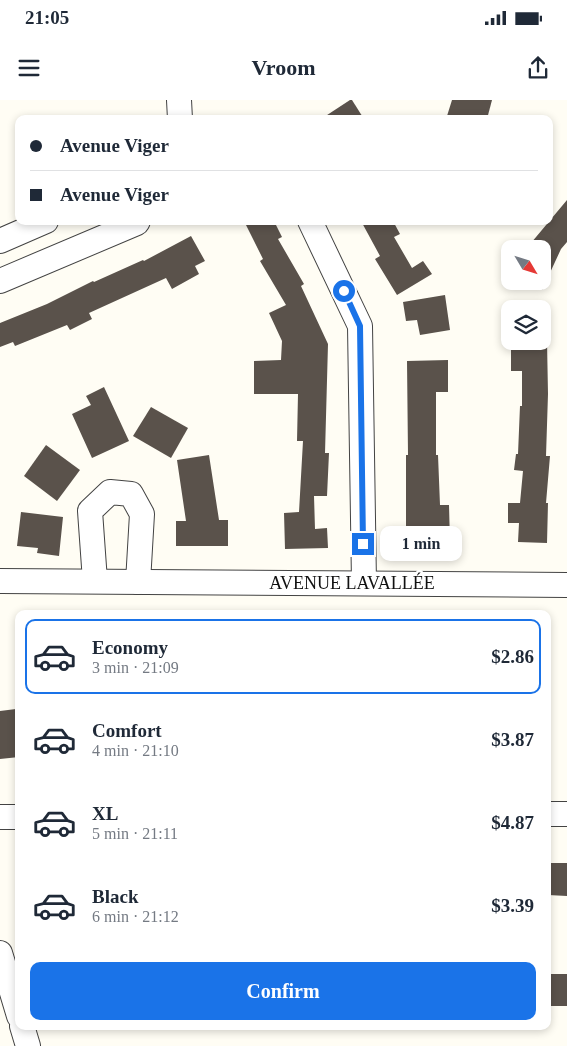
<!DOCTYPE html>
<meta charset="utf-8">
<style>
:root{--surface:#fff;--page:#f6f6f7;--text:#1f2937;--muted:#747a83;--line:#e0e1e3;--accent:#1a73e8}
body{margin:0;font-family:Georgia,serif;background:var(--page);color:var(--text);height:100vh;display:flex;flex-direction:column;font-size:19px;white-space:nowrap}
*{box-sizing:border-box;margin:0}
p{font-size:16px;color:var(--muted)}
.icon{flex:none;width:28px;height:28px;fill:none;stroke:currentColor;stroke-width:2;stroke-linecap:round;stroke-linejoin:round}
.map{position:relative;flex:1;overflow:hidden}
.details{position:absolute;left:15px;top:510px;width:536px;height:420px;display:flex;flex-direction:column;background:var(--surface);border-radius:10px;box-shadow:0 2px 8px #0003}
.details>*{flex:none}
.guide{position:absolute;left:15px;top:15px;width:538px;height:110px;border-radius:10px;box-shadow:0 2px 8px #0003;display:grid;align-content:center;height:110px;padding:0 15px;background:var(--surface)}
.needle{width:32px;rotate:128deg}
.tools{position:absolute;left:501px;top:140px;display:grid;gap:10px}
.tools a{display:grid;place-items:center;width:50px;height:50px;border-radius:10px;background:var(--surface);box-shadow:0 2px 8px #0003;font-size:25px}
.end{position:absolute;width:22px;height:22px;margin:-11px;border:6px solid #1a73e8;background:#fff;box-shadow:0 0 0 2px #fff}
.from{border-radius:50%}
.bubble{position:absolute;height:35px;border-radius:10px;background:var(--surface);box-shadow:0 2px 8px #0003;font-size:16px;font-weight:700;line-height:35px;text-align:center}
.guide b{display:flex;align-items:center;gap:18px;height:48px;font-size:19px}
.guide b+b{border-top:1px solid var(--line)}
.guide i{width:12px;height:12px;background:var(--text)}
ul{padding:9px 0 0;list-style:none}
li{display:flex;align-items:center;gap:15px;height:75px;margin:0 10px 8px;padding:0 5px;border:2px solid transparent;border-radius:10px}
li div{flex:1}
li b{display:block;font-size:19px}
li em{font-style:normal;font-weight:700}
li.active{border-color:var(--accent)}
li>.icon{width:45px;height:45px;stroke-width:1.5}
.button{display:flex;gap:10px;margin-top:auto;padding:10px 15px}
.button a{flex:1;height:58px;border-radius:10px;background:var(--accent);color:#fff;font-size:20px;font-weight:700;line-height:58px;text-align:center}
.status{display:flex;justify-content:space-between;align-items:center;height:35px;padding:0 25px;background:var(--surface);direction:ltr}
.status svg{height:14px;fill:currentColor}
header{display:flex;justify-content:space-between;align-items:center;height:65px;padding:0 15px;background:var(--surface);font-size:22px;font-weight:700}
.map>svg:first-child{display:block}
</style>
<div class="status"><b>21:05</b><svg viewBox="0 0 49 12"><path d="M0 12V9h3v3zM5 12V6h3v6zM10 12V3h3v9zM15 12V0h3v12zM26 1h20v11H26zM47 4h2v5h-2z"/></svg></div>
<header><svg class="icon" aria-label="menu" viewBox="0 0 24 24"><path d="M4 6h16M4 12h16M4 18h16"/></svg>Vroom<svg class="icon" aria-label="share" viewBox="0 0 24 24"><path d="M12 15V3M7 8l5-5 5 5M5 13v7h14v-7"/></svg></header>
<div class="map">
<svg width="567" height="946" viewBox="0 0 567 946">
<rect width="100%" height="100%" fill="#fffdf4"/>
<g fill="#5a524b">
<path d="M 350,0 L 352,0 L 364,19 L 321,19 Z"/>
<path d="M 452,0 L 492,0 L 487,19 L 456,19 L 447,16 Z"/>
<path d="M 567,100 L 567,142 L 561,149 L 542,190 L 542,149 L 526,149 Z"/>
<path d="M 244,121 L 274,121 L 282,137 L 278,139 L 304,184 L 301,186 L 328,244 L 325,353 L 329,353 L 327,396 L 314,396 L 315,429 L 327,428 L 328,448 L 285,449 L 284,413 L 299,412 L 303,341 L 297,341 L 298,294 L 254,294 L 254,261 L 281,260 L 282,241 L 269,213 L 286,205 L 260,161 L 263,159 Z"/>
<path d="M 361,121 L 393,121 L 400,134 L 394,137 L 412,168 L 423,161 L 432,174 L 397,195 L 375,159 L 380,156 Z"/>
<path d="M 191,136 L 205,161 L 195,166 L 199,174 L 172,189 L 166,178 L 89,213 L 92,219 L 70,230 L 67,225 L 15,246 L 13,242 L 0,247 L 0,223 L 47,204 L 93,181 L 94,182 L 143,160 L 144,161 Z"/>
<path d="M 445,195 L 450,230 L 420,235 L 417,220 L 406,221 L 403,202 Z"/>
<path d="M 511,241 L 547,241 L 548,294 L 546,356 L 550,356 L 546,403 L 548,403 L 547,443 L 518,442 L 519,423 L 508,423 L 508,403 L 520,403 L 523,371 L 514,370 L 516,354 L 518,354 L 520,306 L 522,306 L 522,271 L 511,271 Z"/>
<path d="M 448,260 L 448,292 L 436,292 L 436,355 L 438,355 L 440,405 L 449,405 L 450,442 L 418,443 L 417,432 L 406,432 L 406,355 L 408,355 L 407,261 Z"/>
<path d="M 104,287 L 129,341 L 92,358 L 72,314 L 91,305 L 86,296 Z"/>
<path d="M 151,307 L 188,328 L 171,358 L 133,336 Z"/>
<path d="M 46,345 L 80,370 L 57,401 L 24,376 Z"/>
<path d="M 209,355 L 219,420 L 228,420 L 228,446 L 176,446 L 176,421 L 186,421 L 177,360 Z"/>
<path d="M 21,412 L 63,417 L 59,456 L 37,453 L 38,448 L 17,446 Z"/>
<path d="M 16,609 L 19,640 L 19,657 L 0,659 L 0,611 Z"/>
<path d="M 548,763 L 567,763 L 567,796 L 548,795 Z"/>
<rect x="548" y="874" width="19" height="32"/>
</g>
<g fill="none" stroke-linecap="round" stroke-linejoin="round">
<g stroke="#434343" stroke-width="26">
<g id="street">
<path d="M 179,0 L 180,19"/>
<path d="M 310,121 L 360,226 L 364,483"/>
<path d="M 0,141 L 46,121"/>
<path d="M 0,181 L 137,123 L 138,121"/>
<path d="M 0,481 L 567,485"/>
<path d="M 95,481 L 90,411 L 110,392 L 131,394 L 142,414 L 138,482"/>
<path d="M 548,714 L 567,714"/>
<path d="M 0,717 L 19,717"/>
<path d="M 0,853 L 19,916"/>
<path d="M 22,926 L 28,946"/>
</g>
</g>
<use href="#street" stroke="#fff" stroke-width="24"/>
</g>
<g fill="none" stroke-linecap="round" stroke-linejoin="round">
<path stroke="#1a73e8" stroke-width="6" d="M 344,191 L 360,226 L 363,444"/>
</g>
<g text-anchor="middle" stroke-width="5" stroke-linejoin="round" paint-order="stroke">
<g font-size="18" fill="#101010" stroke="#fff">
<text x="352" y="489">AVENUE LAVALLÉE</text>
</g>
</g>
</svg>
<div class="tools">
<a><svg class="needle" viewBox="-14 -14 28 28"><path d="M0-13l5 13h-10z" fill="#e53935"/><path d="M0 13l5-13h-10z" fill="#747a83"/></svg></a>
<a><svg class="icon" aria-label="layers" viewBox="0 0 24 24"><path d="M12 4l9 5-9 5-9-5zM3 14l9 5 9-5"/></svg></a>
</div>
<i class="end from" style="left:344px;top:191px"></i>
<i class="end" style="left:363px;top:444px"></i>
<div class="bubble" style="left:380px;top:426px;width:82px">1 min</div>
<div class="guide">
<b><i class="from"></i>Avenue Viger</b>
<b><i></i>Avenue Viger</b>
</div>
<section class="details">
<ul>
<li class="active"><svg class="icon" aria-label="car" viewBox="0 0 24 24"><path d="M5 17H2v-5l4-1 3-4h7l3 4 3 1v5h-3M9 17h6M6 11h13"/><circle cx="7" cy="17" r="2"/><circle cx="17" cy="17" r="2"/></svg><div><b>Economy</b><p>3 min · 21:09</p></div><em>$2.86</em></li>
<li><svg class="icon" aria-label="car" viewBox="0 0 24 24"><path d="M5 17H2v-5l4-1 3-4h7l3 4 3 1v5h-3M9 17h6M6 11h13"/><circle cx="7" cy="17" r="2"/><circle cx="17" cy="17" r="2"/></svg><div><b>Comfort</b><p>4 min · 21:10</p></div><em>$3.87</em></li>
<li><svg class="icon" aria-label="car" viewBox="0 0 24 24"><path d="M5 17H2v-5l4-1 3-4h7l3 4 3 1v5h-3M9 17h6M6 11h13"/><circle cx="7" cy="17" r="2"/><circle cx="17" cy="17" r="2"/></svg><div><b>XL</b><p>5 min · 21:11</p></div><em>$4.87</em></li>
<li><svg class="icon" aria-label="car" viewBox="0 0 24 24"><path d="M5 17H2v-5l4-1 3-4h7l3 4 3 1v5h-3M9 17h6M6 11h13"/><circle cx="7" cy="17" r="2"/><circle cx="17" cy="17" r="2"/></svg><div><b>Black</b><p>6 min · 21:12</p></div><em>$3.39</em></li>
</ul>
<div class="button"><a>Confirm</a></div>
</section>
</div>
